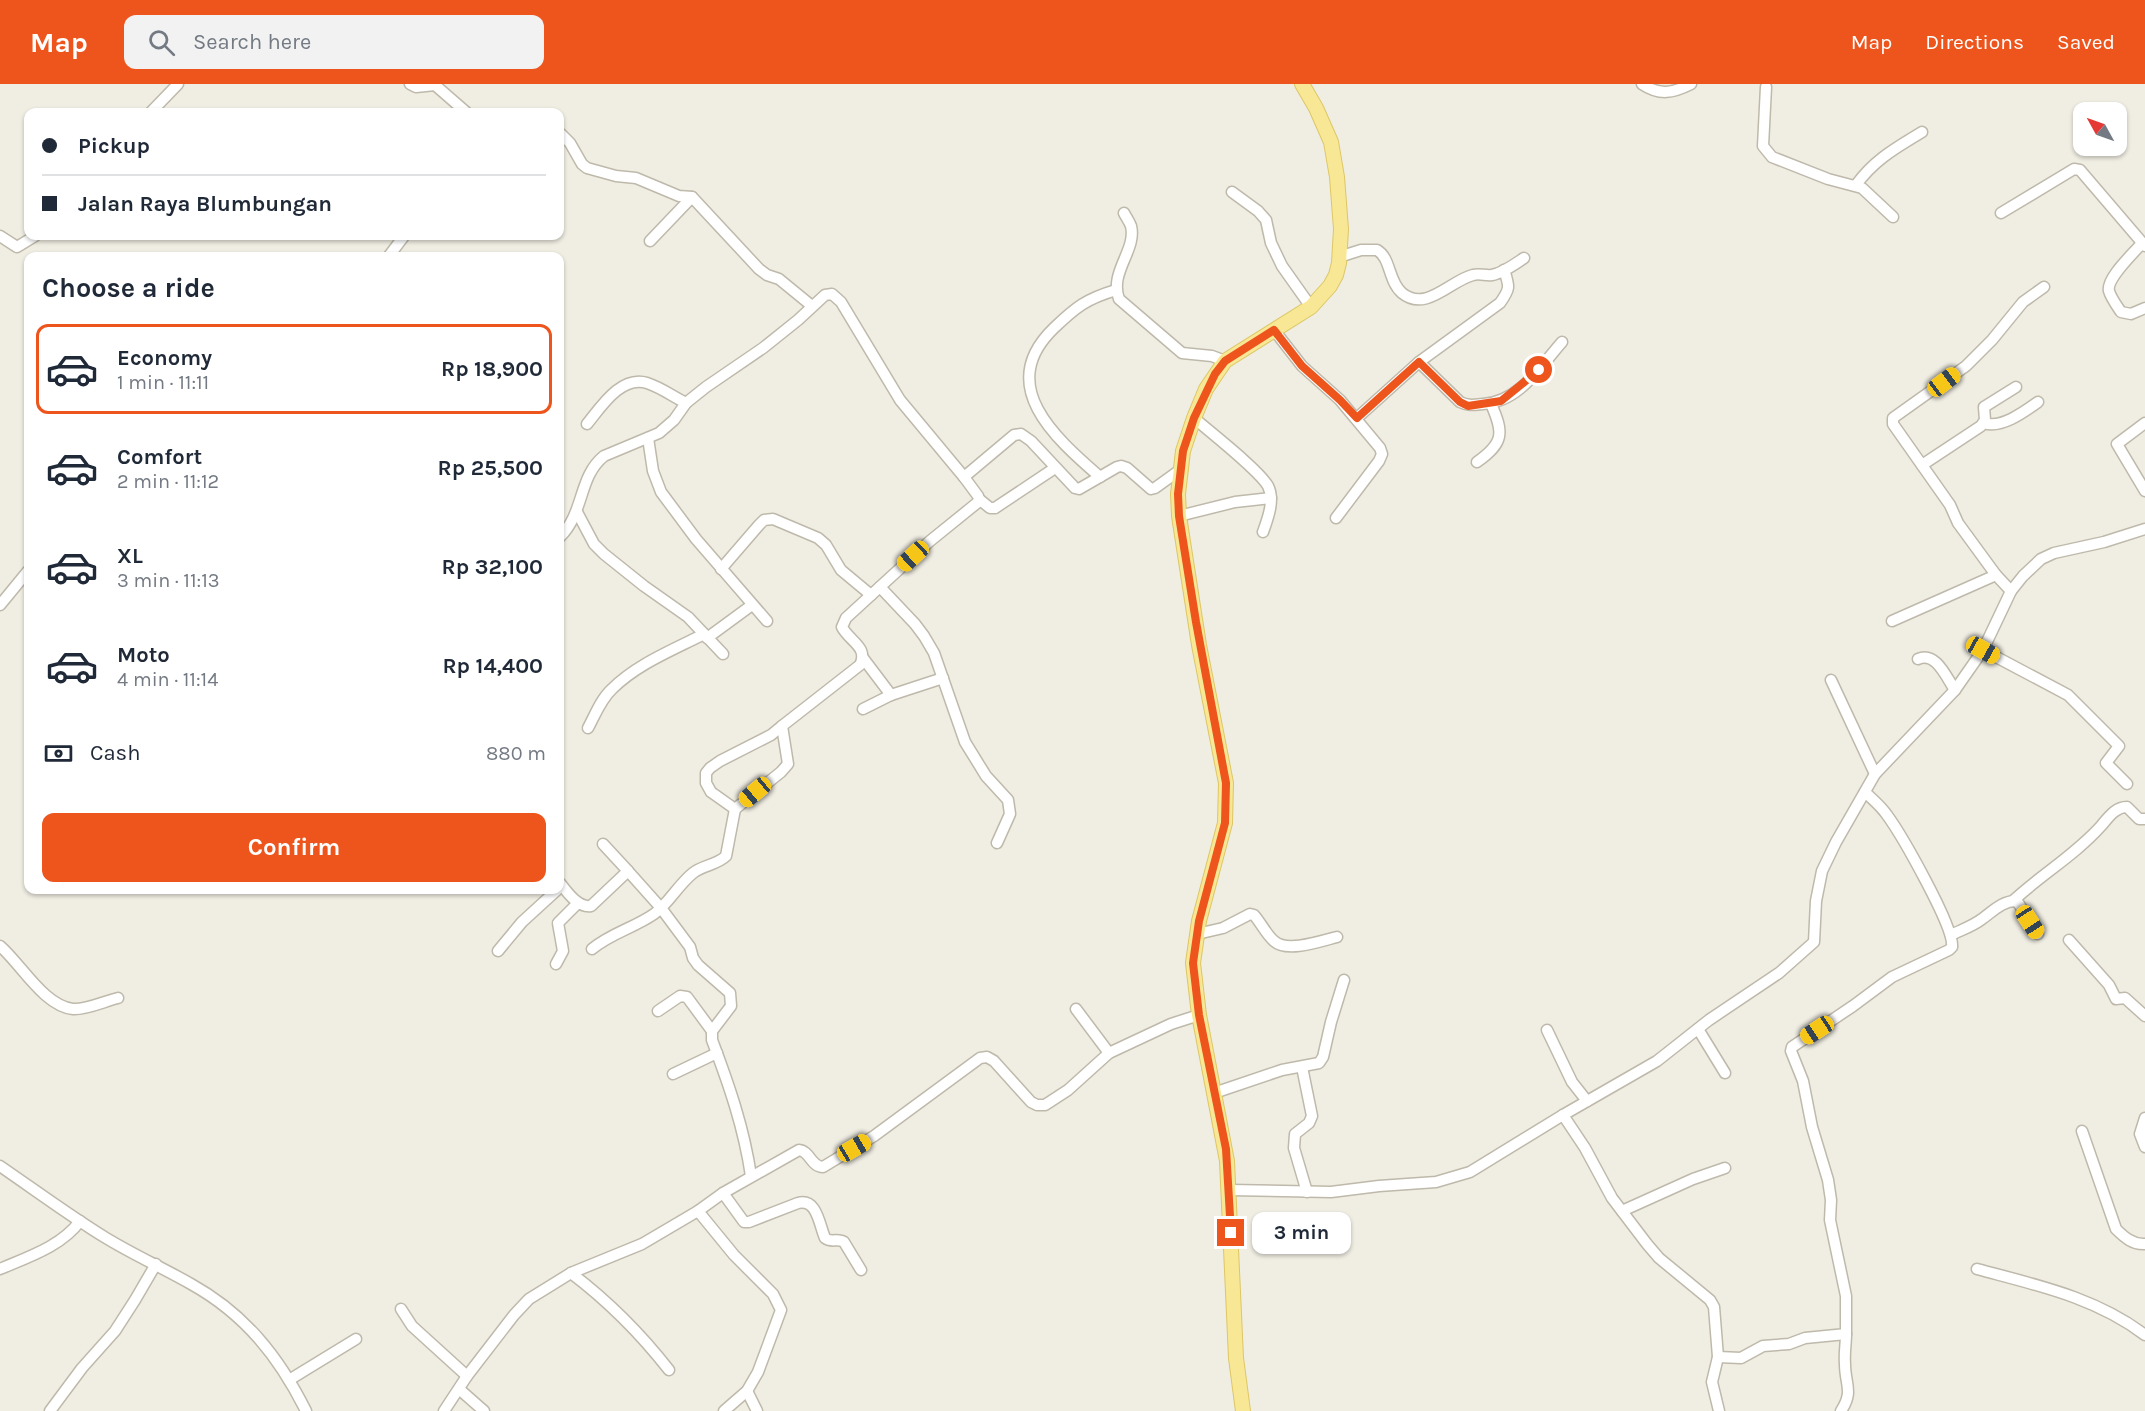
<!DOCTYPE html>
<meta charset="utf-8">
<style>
:root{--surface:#fff;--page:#f2f2f3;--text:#1f2937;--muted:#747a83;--line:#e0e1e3;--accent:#ed551d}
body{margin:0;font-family:Karla,sans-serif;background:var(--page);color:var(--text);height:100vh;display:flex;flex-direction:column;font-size:22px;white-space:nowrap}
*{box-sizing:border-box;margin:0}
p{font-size:20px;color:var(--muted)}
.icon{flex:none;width:33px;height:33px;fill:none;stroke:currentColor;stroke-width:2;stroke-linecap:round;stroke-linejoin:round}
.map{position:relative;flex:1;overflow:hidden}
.details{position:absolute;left:24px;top:168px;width:540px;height:642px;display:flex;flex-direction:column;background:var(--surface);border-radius:12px;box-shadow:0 2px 4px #0004}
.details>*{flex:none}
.guide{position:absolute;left:24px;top:24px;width:540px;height:132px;border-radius:12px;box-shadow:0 2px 4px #0004;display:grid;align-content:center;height:132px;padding:0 18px;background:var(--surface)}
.needle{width:39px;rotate:310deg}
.controls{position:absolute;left:2073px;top:18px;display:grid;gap:12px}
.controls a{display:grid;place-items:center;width:54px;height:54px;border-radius:12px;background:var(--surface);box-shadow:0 2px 4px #0004;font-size:30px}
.end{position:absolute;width:27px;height:27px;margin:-14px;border:8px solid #ed551d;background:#fff;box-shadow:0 0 0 3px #fff}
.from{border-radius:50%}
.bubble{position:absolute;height:42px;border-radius:12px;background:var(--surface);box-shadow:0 2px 4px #0004;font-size:20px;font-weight:700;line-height:42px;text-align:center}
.car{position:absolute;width:18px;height:36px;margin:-18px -9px;border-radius:8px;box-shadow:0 0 4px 2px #0007;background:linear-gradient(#f5c518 24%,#345 0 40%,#f5c518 0 76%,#345 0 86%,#f5c518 0)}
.guide b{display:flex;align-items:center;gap:21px;height:57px;font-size:22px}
.guide b+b{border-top:2px solid var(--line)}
.guide i{width:15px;height:15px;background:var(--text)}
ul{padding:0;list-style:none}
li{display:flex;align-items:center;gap:18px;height:90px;margin:0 12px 9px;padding:0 6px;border:3px solid transparent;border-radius:12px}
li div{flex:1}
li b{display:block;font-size:22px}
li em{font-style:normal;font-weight:700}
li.current{border-color:var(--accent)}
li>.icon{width:54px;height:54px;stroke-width:1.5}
h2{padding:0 18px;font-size:27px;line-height:72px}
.pay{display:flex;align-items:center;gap:15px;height:66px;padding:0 18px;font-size:22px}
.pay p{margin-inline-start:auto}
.primary-button{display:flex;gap:12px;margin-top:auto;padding:12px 18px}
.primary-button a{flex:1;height:69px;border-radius:12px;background:var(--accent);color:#fff;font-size:24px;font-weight:700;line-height:69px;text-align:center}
header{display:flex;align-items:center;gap:36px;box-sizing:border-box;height:84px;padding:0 30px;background:var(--accent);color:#fff}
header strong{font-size:28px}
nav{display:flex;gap:33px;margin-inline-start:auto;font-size:21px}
.search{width:420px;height:54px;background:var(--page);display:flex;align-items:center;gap:15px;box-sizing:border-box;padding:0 21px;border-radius:12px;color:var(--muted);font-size:22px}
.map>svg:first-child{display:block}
</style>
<header>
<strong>Map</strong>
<div class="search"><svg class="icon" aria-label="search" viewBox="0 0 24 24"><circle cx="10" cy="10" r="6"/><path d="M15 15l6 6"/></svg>Search here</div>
<nav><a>Map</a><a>Directions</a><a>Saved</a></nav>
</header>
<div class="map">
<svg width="2145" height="1327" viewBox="0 0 2145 1327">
<rect width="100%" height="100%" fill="#f0eee3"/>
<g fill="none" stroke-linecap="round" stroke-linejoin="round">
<g stroke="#beb9aa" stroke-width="13">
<g id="minor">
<path d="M 410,0 L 416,3 L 435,1 L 466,28"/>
<path d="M 1642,0 C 1660,12 1673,9 1691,0"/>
<path d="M 1766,3 L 1763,62 L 1772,73 L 1828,95 L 1862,104 L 1893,133"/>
<path d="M 151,28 L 178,0"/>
<path d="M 560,49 L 570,59 L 582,80 L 587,84 L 616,92 L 636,94 L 679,112 L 692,113 L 759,185 L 767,191 L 779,195 L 812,222"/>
<path d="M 1856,101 C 1875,75 1896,64 1922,48"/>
<path d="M 1232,108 L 1258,127 L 1266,136 L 1271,159 L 1282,182 L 1311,223"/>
<path d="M 1124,129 C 1126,133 1129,137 1131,142 C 1137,166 1109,188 1119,215 L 1182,269 L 1212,272 L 1225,277"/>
<path d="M 2001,129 L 2074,85 L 2080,86 L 2145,162"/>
<path d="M 0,152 L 17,163 L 35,152"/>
<path d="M 650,157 L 692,113"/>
<path d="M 2142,159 C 2134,169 2106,194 2109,207 C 2111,214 2117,222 2121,228 L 2131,230 L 2145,224"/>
<path d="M 389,172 L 404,152"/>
<path d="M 1339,173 L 1361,166 L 1377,166 C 1391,174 1388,197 1402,209 C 1426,229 1451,196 1473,191 C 1479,189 1486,192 1492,191 C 1503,189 1515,180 1524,174"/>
<path d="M 1274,246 L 1302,282 L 1340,316 L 1380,364 L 1382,370 L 1379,377 L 1336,434"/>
<path d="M 1419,278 L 1460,318 C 1468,322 1473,321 1483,320 C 1519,318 1540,283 1562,258"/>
<path d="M 1194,334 C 1210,348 1259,386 1268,402 C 1275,416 1268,434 1263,448"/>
<path d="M 1357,334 L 1419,278 L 1500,219 C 1510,205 1510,203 1504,186"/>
<path d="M 1984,339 C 2001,345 2024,328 2038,318"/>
<path d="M 2145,339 L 2117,360 L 2145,407"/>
<path d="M 587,340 C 601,323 621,291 647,299 C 660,303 674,313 686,319"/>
<path d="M 648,354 L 653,387 L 661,408 L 696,455 L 767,537"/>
<path d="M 1477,378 C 1504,359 1504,349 1491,320"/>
<path d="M 1922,381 L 1981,342 L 1985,336 L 1984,323 L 2016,303"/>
<path d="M 1100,393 C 1054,353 995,301 1054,244 C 1076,223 1086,215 1116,206"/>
<path d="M 979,415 L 990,424 L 995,424 L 1055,384"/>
<path d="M 577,428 L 594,460 L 604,470 L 644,502 L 688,533 L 723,570"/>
<path d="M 1179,432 L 1235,418 L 1271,414"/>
<path d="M 560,453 C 585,428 578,393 604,372 L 659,349 L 674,336 L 686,319 L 706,303 L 763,264 L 798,236 L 825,211 L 832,210 L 841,218 L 900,316 L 964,393 L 1014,351 L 1021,350 L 1031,357 L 1075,404 L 1079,405 L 1117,383 L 1121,382 L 1127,384 L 1151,405 L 1155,404 L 1180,386"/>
<path d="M 721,485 L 759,441 L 764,436 L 773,435 L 818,454 L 826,461 L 841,486 L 871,511"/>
<path d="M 880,503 L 915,540 L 924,552 L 934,569 L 965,658 L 986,692 L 1008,716 L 1010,730 L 997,759"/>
<path d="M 2011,507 L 1996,491 L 1958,439 L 1950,421 L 1893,340 L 1893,334 L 1966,282 L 1992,256 L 2023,218 L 2044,203"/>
<path d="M 0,521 L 28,487"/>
<path d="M 1892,537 L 1996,491"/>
<path d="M 707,554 L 752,521"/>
<path d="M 1983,566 L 2068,611 L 2119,662 L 2106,679 L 2127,700"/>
<path d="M 863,574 L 891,611"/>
<path d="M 1918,575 C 1936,567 1946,593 1955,606"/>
<path d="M 1831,596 L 1875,690"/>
<path d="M 863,625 L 891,611 L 943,594"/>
<path d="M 588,644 C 595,631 601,615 612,605 C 637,580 673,566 704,550"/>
<path d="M 735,725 L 781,688 L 788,680 L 782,642 L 860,581 C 869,563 849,557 842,543 L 846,534 L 930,457 L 977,419 L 979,415 L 978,412 L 964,393"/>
<path d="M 603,760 L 628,787"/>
<path d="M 560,799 C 567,808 578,824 591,822 L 628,787 L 661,824 L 690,863 L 693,874 L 698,881 L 730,909 L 731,922 L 712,947 L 712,956 C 729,1001 744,1044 751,1092"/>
<path d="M 2014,816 C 2042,790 2075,771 2101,742 C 2108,734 2115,723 2127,723 L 2139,735 L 2145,735"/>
<path d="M 1197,850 L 1223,844 L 1250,830 L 1254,831 C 1261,839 1266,850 1274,857 C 1287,869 1321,857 1337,853"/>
<path d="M 1951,851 C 1961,846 1973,842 1982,835 C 1992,828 2003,816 2017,817 L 2038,850"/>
<path d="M 2069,856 L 2109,901 L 2116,915 L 2125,914 L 2145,932"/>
<path d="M 0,862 C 21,880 44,922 73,925 C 86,926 105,917 118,914"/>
<path d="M 592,865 C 611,849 634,844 654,830 C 669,819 678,801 693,789 C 703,781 717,781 726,772 L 735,725 L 711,708 L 706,699 L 706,689 L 710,684 L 720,677 L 771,651 L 782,642"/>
<path d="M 498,867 L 522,838 L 557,806"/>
<path d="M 556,880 L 563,867 L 558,839 L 578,819"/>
<path d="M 1076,925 L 1109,969"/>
<path d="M 658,927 L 680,912 L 687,913 L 712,947"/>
<path d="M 1698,945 L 1725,989"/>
<path d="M 1547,946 L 1572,998 L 1587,1017"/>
<path d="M 1302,983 L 1312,1032 L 1309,1039 L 1295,1050 L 1294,1064 L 1307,1108"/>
<path d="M 673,990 L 717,969"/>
<path d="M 1214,1009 L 1282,986 L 1319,979 L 1323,973 L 1331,938 L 1344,896"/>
<path d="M 1563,1031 L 1585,1064 L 1612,1114 L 1647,1160 L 1659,1174 L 1710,1216 L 1714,1223 L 1718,1273 L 1712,1298 L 1719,1327"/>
<path d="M 2145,1034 L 2140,1050 L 2145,1063"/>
<path d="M 2082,1047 L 2116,1145 C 2124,1153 2133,1161 2145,1160"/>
<path d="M 0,1082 C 35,1106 70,1132 106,1154 C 134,1171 163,1184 191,1200 C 245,1230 279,1273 306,1327"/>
<path d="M 1230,1106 L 1331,1108 L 1379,1102 L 1436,1098 L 1470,1088 L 1563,1031 L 1657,977 L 1709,936 L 1779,889 L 1814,858 L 1816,817 L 1822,787 L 1836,758 L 1875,690 L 1955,606 L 1983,566 L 2011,507 L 2023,492 L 2041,475 L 2054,469 L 2104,458 L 2145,445"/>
<path d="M 723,1109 L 744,1138 L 749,1138 L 798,1119 C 817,1114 819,1140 825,1154 C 831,1159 838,1154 844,1158 L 861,1186"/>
<path d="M 698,1127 L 734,1171 L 773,1210 L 781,1226 L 758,1288 L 747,1307 L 724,1327"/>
<path d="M 1622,1127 L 1693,1095 L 1725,1084"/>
<path d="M 0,1185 C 28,1173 62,1162 80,1137"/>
<path d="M 1977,1185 C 2036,1201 2095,1213 2145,1251"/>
<path d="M 571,1189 C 608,1217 640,1249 669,1286"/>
<path d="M 401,1225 L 412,1242 L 467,1292"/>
<path d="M 1718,1273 L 1741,1274 L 1763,1262 L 1789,1260 L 1805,1254 L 1846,1250 L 1846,1212 L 1830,1136 L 1831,1116 L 1828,1096 L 1812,1043 L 1803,997 L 1791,967 L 1792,963 L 1853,922 L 1892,893 L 1949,866 L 1952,863 C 1955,844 1901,750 1887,731 C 1881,722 1872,715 1865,708"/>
<path d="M 289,1296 L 356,1255"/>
<path d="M 459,1305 L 484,1327"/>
<path d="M 747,1307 L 757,1327"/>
<path d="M 50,1327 L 82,1284 L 115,1247 L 135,1216 L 156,1180"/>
<path d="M 444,1327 L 467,1292 L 514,1231 L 529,1215 L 571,1189 L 642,1160 L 698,1127 L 723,1109 L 799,1066 C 810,1067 811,1083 823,1083 L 874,1052 L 980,974 L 987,973 L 994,977 L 1031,1018 L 1037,1021 L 1045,1021 L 1068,1006 L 1109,969 L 1171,940 L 1199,931"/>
<path d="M 1841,1327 C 1854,1307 1845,1301 1845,1280 C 1844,1270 1846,1260 1846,1250"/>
</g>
</g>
<g stroke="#dcc666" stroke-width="16">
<path id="major" d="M 1243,1327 L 1236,1274 L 1227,1077 L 1199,931 L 1193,879 L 1199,837 L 1225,739 L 1226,699 L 1199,561 L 1179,432 L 1178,410 L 1183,367 L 1194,334 L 1206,305 L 1225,277 L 1311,223 L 1330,202 L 1336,191 L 1339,179 L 1341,145 L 1337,93 L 1331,58 L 1316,24 L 1302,0"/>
</g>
<use href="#minor" stroke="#fff" stroke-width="10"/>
<use href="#major" stroke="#f8e895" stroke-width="14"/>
</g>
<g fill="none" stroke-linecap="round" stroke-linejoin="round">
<path stroke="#ed551d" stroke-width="8" d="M 1231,1149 L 1226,1065 L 1199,931 L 1193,879 L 1199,837 L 1225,739 L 1226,699 L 1196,538 L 1179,432 L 1178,410 L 1183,367 L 1194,334 L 1215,290 L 1225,277 L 1274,246 L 1302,282 L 1340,316 L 1357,334 L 1419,278 L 1460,318 L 1468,322 L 1501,317 L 1539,286"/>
</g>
</svg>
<div class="controls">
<a><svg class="needle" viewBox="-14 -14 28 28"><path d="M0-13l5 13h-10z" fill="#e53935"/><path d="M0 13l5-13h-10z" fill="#747a83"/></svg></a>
</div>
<i class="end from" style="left:1539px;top:286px"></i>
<i class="end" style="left:1231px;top:1149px"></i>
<div class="bubble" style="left:1252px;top:1128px;width:99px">3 min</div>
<i class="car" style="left:1944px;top:298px;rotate:53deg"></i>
<i class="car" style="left:913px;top:472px;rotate:227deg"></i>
<i class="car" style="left:1983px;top:566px;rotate:119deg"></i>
<i class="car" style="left:755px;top:708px;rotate:230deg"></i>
<i class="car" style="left:2030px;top:838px;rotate:147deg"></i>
<i class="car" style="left:1817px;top:946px;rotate:237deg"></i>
<i class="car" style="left:854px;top:1064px;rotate:60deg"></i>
<div class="guide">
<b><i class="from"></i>Pickup</b>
<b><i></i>Jalan Raya Blumbungan</b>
</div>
<section class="details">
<h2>Choose a ride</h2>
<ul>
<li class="current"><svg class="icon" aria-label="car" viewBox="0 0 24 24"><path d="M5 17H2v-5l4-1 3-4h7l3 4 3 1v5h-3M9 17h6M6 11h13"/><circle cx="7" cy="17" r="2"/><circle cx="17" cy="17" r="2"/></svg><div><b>Economy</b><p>1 min · 11:11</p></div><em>Rp 18,900</em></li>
<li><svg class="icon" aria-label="car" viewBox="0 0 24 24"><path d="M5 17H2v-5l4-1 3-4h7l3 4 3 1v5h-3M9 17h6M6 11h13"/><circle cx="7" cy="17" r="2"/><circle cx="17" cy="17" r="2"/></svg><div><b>Comfort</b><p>2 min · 11:12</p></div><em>Rp 25,500</em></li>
<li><svg class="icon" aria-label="car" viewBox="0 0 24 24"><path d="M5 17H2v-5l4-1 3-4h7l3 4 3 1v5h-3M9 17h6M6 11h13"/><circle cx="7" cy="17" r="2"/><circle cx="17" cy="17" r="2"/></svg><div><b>XL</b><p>3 min · 11:13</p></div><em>Rp 32,100</em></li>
<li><svg class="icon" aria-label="car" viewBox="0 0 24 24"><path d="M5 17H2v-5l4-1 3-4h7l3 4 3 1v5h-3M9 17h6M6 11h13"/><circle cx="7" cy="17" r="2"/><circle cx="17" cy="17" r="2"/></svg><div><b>Moto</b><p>4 min · 11:14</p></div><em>Rp 14,400</em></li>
</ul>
<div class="pay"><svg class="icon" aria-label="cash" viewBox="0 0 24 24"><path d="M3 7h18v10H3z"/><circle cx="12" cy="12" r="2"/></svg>Cash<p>880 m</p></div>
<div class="primary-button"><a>Confirm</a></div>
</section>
</div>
